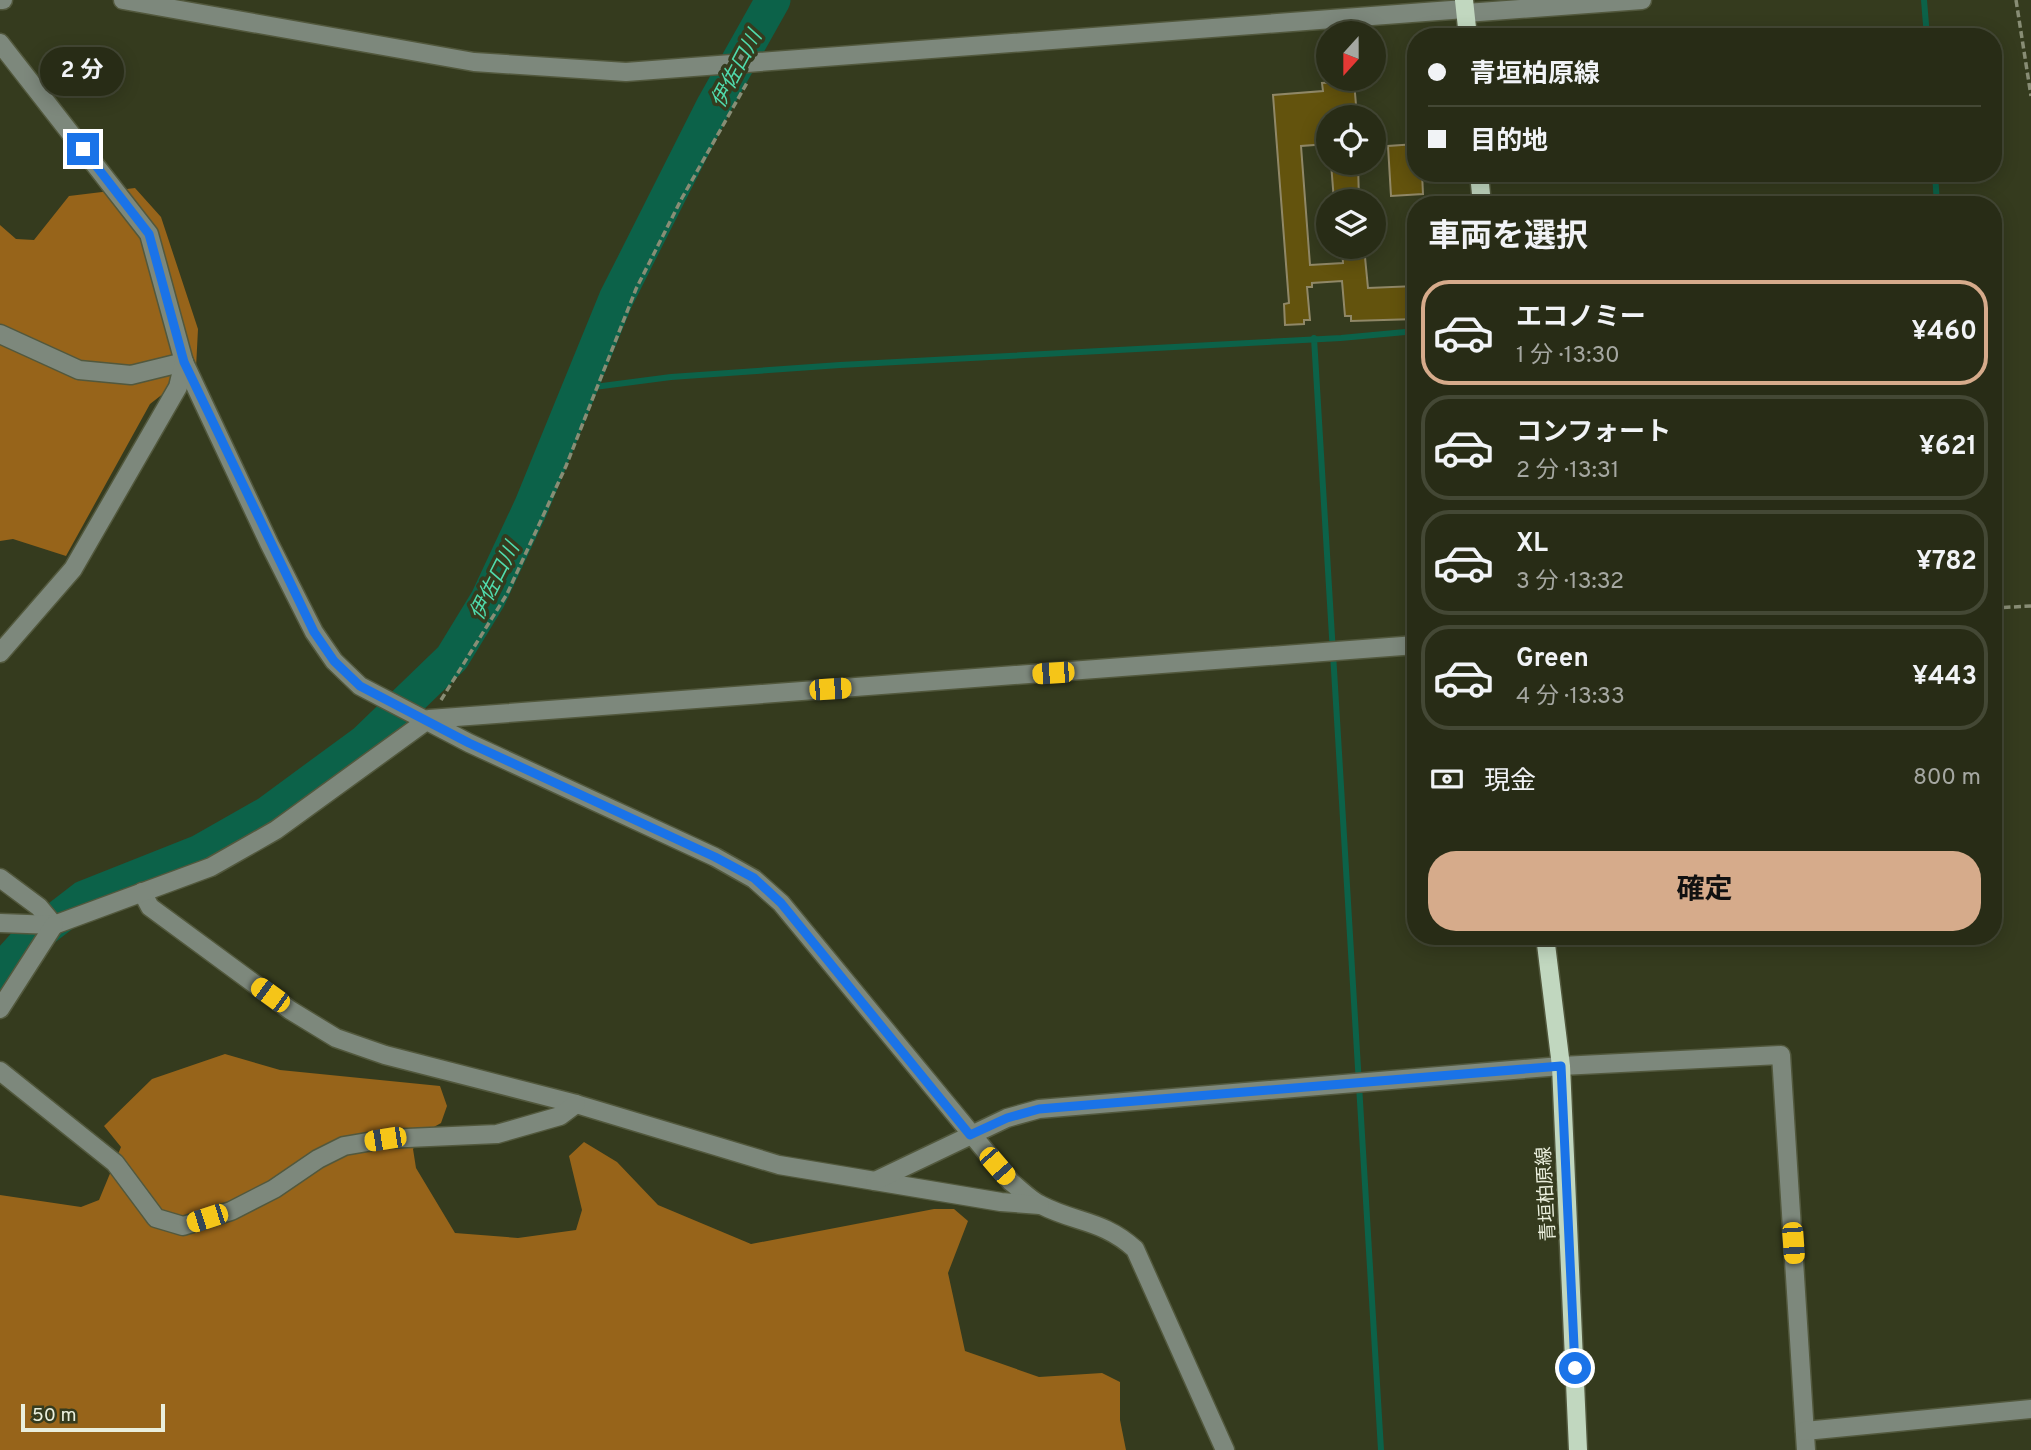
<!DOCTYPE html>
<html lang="ja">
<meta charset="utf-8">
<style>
:root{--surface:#282c16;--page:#343823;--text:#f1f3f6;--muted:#a5a7a1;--line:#444835;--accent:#d6ab8b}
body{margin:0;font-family:Overpass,"Noto Sans JP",sans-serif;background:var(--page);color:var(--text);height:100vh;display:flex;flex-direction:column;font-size:26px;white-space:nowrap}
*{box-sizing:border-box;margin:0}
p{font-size:23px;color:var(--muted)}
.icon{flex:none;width:38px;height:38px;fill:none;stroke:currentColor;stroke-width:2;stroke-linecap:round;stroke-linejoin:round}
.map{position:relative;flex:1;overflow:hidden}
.side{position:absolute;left:1407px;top:196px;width:595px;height:749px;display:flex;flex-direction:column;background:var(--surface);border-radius:28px;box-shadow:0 4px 18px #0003,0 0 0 2px var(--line)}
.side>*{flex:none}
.top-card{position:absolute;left:1407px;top:28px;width:595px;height:154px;border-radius:28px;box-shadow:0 4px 18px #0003,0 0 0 2px var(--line);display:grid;align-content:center;height:154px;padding:0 21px;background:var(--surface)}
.needle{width:46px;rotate:201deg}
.tools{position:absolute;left:1316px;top:21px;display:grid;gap:14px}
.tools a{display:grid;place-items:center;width:70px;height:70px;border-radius:50%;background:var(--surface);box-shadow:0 4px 18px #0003,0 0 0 2px var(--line);font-size:35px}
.scale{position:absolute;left:21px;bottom:18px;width:144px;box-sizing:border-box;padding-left:7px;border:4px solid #eaefdd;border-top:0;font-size:19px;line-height:24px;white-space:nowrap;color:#eaefdd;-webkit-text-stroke:5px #353b1e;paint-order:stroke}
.end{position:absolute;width:32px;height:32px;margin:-16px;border:9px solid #1a73e8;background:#fff;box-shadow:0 0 0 4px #fff}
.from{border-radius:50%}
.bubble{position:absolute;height:49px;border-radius:24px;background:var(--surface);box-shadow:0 4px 18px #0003,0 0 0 2px var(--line);font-size:23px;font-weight:700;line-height:49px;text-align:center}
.car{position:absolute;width:21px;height:42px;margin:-21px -10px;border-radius:9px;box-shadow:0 0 5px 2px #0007;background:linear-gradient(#f5c518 24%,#345 0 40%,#f5c518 0 76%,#345 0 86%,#f5c518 0)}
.top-card b{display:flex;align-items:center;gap:24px;height:66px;font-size:26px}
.top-card b+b{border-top:2px solid var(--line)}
.top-card i{width:18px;height:18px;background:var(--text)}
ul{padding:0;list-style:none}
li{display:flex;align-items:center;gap:21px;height:105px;margin:0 14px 10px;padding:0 7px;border:4px solid var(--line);border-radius:28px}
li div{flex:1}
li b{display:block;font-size:26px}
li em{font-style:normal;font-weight:700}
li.active{border-color:var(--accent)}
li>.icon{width:63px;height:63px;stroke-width:1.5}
h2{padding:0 21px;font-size:32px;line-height:84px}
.pay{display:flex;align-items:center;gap:18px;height:77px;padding:0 21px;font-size:26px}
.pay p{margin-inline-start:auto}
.primary-button{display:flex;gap:14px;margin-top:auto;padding:14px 21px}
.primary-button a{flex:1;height:80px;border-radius:28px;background:var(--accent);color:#111;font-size:28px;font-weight:700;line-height:80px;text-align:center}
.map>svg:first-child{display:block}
</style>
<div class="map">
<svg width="2031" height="1450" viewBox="0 0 2031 1450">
<rect width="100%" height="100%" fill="#353b1e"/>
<g fill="#97641a">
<path d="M 135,188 L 161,217 L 198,329 L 196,368 L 150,404 L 66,556 L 13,539 L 0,541 L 0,225 L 16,239 L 34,240 L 69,196 Z"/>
<path d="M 225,1054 L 280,1070 L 440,1086 L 447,1106 L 441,1123 L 425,1132 L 413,1149 L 416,1168 L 455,1233 L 518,1238 L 576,1230 L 582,1210 L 569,1156 L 584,1142 L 617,1162 L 658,1205 L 751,1244 L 934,1209 L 954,1209 L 968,1221 L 948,1273 L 965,1351 L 1039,1377 L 1102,1373 L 1120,1382 L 1120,1420 L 1126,1450 L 0,1450 L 0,1195 L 81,1207 L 99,1200 L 121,1147 L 104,1126 L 152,1079 Z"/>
</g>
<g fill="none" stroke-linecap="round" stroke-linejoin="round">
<g stroke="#0c6249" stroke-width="6">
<path d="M 1924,0 L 1927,37"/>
<path d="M 1935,173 L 1937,205"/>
<path d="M 1314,338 L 1381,1450"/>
<path d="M 579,389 L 671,377 L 840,365 L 1341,338 L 1416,331"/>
</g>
<path stroke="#0c6249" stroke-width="35" d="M 0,972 L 27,942 L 84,898 L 200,852 L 267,814 L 365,742 L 452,658 L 488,599 L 531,507 L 616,299 L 714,105 L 773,0"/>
</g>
<g fill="#63530d" stroke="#908867" stroke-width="2">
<path d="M 1354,81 L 1357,117 L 1328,117 L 1328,144 L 1301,146 L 1310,265 L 1343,263 L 1342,247 L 1364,247 L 1368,288 L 1416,286 L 1416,319 L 1351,321 L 1351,316 L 1345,316 L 1342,281 L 1312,283 L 1312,287 L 1307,287 L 1310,320 L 1304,320 L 1304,324 L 1285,325 L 1284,304 L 1289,303 L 1273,95 L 1323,91 L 1322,83 Z"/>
<path d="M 1416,144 L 1416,173 L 1422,173 L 1423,194 L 1391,196 L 1388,146 Z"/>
<path d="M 1331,163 L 1358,163 L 1359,201 L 1334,201 Z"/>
</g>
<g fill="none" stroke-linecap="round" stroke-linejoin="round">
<g stroke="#52583d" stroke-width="21">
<g id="minor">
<path d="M 0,0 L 3,0"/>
<path d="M 123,0 L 474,62 L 626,72 L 1465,9"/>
<path d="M 1466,13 L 1642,0"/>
<path d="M 0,43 L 149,234 L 184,362 L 269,543 L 314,632 L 334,661 L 360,686 L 469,743 L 715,857 L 754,879 L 781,903 L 1011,1182 C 1020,1189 1030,1200 1041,1205 C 1076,1223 1103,1220 1135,1249 L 1225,1450"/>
<path d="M 0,334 L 79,370 L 131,375 L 184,362"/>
<path d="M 0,653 L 73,569 L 178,387 L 184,362"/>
<path d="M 0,878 L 39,907 L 54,925"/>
<path d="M 142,892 L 150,907 L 290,1010 L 336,1038 L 385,1055 L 576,1104 L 779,1165 L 1001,1202 L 1040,1205"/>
<path d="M 0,923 L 54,925 L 211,867 L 276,830 L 429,719 L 1416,645"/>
<path d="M 0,1009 L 54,925"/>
<path d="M 0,1071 L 115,1163 L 156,1218 L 183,1226 L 231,1211 L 274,1189 L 318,1159 L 344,1146 L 385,1139 L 497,1134 L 560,1116 L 576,1104"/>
<path d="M 875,1181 L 1007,1118 L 1039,1109 L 1561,1066 L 1781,1055 L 1806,1450"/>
<path d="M 1805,1431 L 2031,1409"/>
</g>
</g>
<g stroke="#52583d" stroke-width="21">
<g id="major">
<path d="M 1464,0 L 1468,37"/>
<path d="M 1479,173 L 1482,205"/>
<path d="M 1545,936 L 1561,1066 L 1578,1450"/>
</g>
</g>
<g stroke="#888d75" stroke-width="3.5" stroke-dasharray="7 3.5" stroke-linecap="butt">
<path d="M 2016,0 L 2031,96"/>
<path d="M 1993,608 L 2031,606"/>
<path d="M 441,700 L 507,594 L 566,466 L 636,289 L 682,198 L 748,81"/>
</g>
<use href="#minor" stroke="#7d887c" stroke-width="18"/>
<use href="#major" stroke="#c1d7bf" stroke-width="18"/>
</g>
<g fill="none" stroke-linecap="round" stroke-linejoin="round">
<path stroke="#1a73e8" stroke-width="9" d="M 83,149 L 149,234 L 184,362 L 314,632 L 334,661 L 360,686 L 469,743 L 715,857 L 754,878 L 781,903 L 970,1135 L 1007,1118 L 1039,1109 L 1561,1066 L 1575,1368"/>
</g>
<g text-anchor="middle" stroke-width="7" stroke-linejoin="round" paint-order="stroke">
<g font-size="19" fill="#eaefdd" stroke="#353b1e">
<text transform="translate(1545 1194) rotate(-93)" y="7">青垣柏原線</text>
</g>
<g font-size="21" font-style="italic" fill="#50dbad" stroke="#353b1e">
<text transform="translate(736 69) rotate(-62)" y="7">伊佐口川</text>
<text transform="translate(494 581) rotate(-63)" y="7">伊佐口川</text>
</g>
</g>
</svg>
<div class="tools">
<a><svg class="needle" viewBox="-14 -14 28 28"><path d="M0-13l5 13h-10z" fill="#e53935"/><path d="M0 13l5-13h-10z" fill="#a5a7a1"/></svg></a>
<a><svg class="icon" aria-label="locate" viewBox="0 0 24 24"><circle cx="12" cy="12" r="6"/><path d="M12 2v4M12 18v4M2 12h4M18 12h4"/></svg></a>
<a><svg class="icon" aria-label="layers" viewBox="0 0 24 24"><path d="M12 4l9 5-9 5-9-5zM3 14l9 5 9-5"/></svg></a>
</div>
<div class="scale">50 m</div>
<i class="end from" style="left:1575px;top:1368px"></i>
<i class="end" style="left:83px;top:149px"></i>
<div class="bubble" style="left:40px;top:47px;width:84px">2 分</div>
<i class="car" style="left:1053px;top:673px;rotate:266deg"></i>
<i class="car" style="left:830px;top:689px;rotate:86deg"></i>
<i class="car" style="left:270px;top:995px;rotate:306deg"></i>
<i class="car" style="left:385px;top:1139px;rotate:261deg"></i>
<i class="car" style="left:997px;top:1166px;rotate:139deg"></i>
<i class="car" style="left:207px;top:1218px;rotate:252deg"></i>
<i class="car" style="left:1793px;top:1243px;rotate:176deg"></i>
<div class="top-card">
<b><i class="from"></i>青垣柏原線</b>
<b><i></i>目的地</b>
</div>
<section class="side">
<h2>車両を選択</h2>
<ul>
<li class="active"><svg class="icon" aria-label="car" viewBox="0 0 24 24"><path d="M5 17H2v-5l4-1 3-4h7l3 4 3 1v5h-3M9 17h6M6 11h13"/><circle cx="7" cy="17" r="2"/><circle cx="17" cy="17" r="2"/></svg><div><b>エコノミー</b><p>1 分 · 13:30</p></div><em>¥460</em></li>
<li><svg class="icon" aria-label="car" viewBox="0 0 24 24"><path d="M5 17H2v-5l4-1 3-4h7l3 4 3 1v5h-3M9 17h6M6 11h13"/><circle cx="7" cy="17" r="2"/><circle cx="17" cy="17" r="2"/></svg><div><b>コンフォート</b><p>2 分 · 13:31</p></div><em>¥621</em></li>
<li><svg class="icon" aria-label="car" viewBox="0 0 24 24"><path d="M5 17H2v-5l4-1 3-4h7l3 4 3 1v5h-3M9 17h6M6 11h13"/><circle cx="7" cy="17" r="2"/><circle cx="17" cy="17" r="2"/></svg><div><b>XL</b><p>3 分 · 13:32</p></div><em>¥782</em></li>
<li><svg class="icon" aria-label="car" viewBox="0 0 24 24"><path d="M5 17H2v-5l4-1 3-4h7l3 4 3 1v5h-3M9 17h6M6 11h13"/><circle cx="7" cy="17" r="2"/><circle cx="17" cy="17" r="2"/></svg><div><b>Green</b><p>4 分 · 13:33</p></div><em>¥443</em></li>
</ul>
<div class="pay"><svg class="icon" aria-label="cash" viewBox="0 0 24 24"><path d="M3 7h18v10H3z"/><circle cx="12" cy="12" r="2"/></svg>現金<p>800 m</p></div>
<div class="primary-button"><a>確定</a></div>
</section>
</div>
